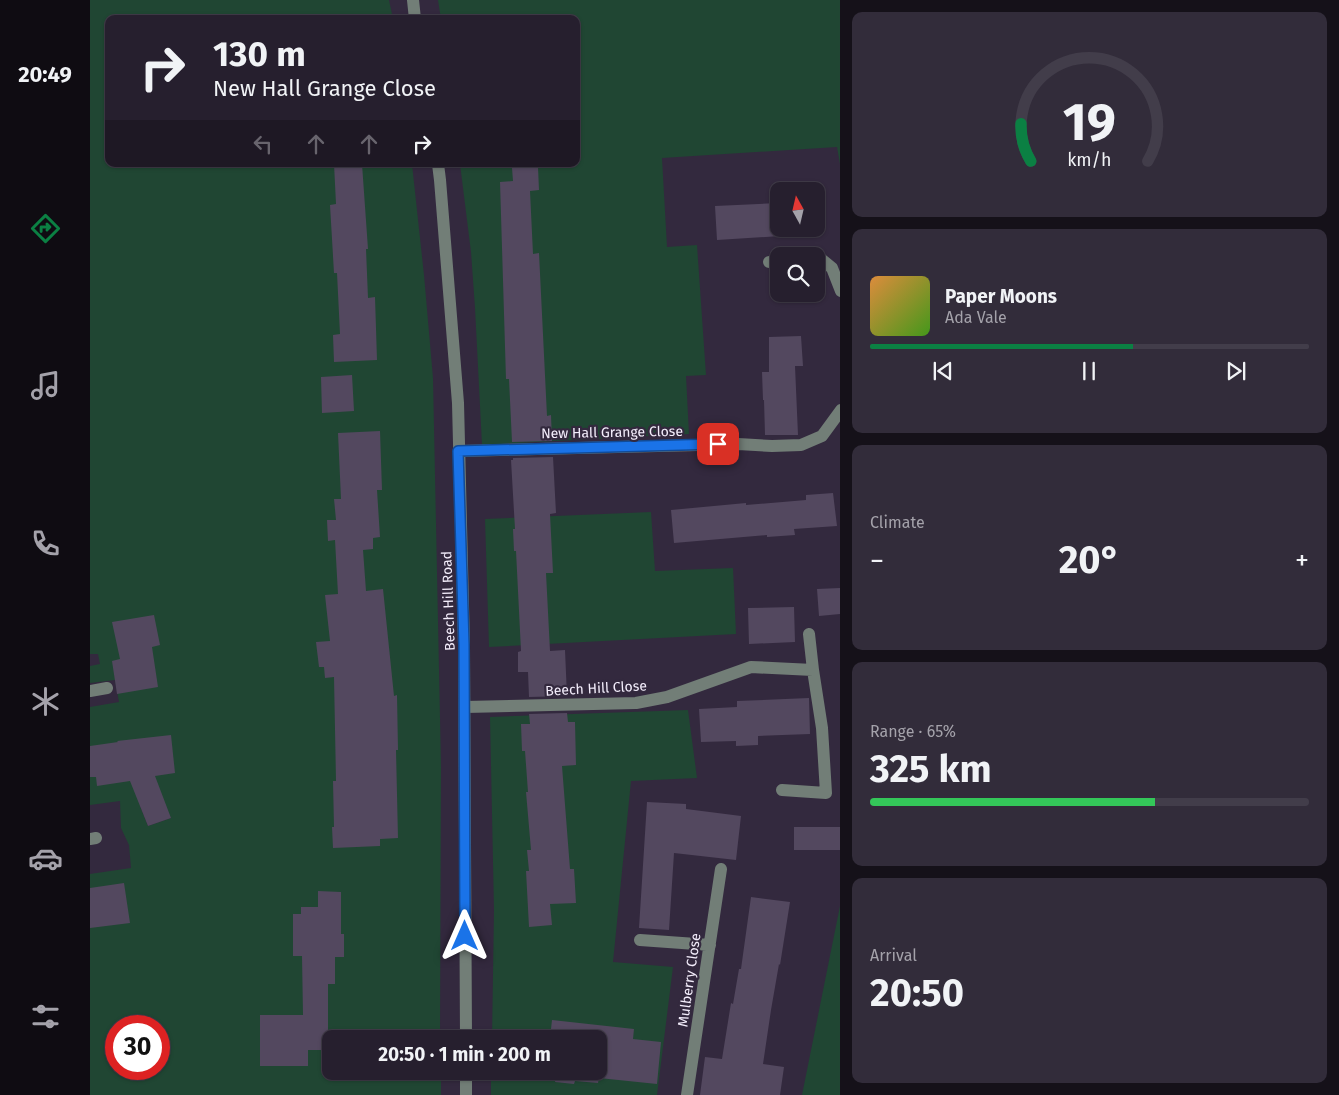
<!DOCTYPE html>
<meta charset="utf-8">
<style>
:root{--surface:#261f2e;--page:#322c3a;--text:#f1f3f6;--muted:#a4a2aa;--line:#423d4a;--accent:#0b8043}
body{margin:0;font-family:"Fira Sans",sans-serif;background:var(--page);color:var(--text);height:100vh;display:flex;flex-direction:column;font-size:19px;white-space:nowrap}
*{box-sizing:border-box;margin:0}
p{font-size:16px;color:var(--muted)}
.icon{flex:none;width:28px;height:28px;fill:none;stroke:currentColor;stroke-width:2;stroke-linecap:round;stroke-linejoin:round}
.map{position:relative;flex:1;overflow:hidden}
.sheet{display:flex;flex-direction:column;gap:12px;padding:12px;background:#151119;width:499px}
.sheet>*{flex:none}
.banner{position:absolute;left:15px;top:15px;width:475px;height:152px;border-radius:10px;box-shadow:0 1px 4px #0004,0 0 0 1px var(--line);background:#261f2e;color:var(--text);overflow:hidden}
.needle{width:32px;rotate:352deg}
.buttons{position:absolute;left:680px;top:182px;display:grid;gap:10px}
.buttons a{display:grid;place-items:center;width:55px;height:55px;border-radius:10px;background:var(--surface);box-shadow:0 1px 4px #0004,0 0 0 1px var(--line);font-size:25px}
.speed{position:absolute;left:15px;top:1015px;display:flex;gap:10px;font-size:25px;font-weight:700;text-align:center}
.speed>*{display:grid;place-content:center;width:65px;height:65px;border-radius:50%;background:var(--surface);box-shadow:0 1px 4px #0004,0 0 0 1px var(--line);line-height:1}
.speed .limit{border:8px solid #d22;background:#fff;color:#111}
.pin{position:absolute;display:grid;place-items:center;width:42px;height:42px;color:#fff;margin:-21px;border-radius:10px;box-shadow:0 2px 8px #0006}
.me{position:absolute;width:55px;margin:-28px;rotate:0deg;stroke-linejoin:round;filter:drop-shadow(0 0 4px #0008)}
.turn{display:flex;align-items:center;gap:18px;height:105px;padding:0 25px;font-size:22px}
.turn .icon{width:65px;height:65px;stroke-width:2.5}
.turn b{display:block;font-size:35px;line-height:42px}
.lanes{display:flex;align-items:center;height:48px;padding:0 25px;background:#0003;justify-content:center;gap:25px;direction:ltr}
.lanes .off{opacity:.35}
.big{font-size:38px;font-weight:700;line-height:1.1}
.sheet .card{flex:1;display:flex;flex-direction:column;justify-content:center;gap:8px;min-width:0;padding:0 18px;border-radius:10px;background:var(--page)}
.sheet .dial{align-items:center;gap:0}
.dial svg{height:130px;overflow:visible;fill:none;stroke:var(--line);stroke-width:7;stroke-linecap:round;text-anchor:middle}
.dial text{fill:var(--text);stroke:none}
.song{display:flex;align-items:center;gap:15px}
.cover{width:60px;height:60px;border-radius:8px;background:linear-gradient(135deg,hsl(30 70% 55%),hsl(100 70% 35%))}
.played{height:5px;border-radius:2px;background:linear-gradient(90deg,var(--accent) 60%,var(--line) 60%)}
.keys{display:flex;justify-content:space-around;direction:ltr}
.heat{display:flex;justify-content:space-between;align-items:center;font-size:28px;direction:ltr}
.charge{height:8px;border-radius:4px;background:linear-gradient(90deg,#34c759 65%,var(--line) 0)}
.trip{position:absolute;left:232px;top:1030px;width:285px;height:50px;border-radius:10px;background:var(--surface);box-shadow:0 1px 4px #0004,0 0 0 1px var(--line);font-weight:700;line-height:50px;text-align:center}
main{display:flex;flex:1;min-height:0}
.menu{display:flex;flex-direction:column;width:90px;justify-content:space-around;align-items:center;background:#0f0c12;color:var(--muted)}
.menu .icon{width:35px;height:35px}
.menu .selected{color:var(--accent)}
.menu b{font-size:22px;color:var(--text)}
.map>svg:first-child{display:block}
.green{fill:#204633;fill-rule:evenodd}
.building{fill:#53485f}
.lines{fill:none;stroke-linecap:round;stroke-linejoin:round}
.minor{stroke:#727e77;stroke-width:12}
.route-casing{stroke:#114b97;stroke-width:12}
.route{stroke:#1a73e8;stroke-width:9}
.labels{text-anchor:middle;stroke-width:4.5;stroke-linejoin:round;paint-order:stroke}
.street-label{font-size:14px;fill:#f3edfb;stroke:#33293e}
</style>
<main>
<nav class="menu">
<b>20:49</b>
<svg class="icon selected" aria-label="directions" viewBox="0 0 24 24"><path d="M12 3l9 9-9 9-9-9zM9 14v-3h6M13 9l2 2-2 2"/></svg>
<svg class="icon" aria-label="music" viewBox="0 0 24 24"><path d="M9 18V5l10-2v13"/><circle cx="6" cy="18" r="3"/><circle cx="16" cy="16" r="3"/></svg>
<svg class="icon" aria-label="phone" viewBox="0 0 24 24"><path d="M5 4h4l2 5-3 2q2 4 5 5l2-3 5 2v4C11 20 4 13 5 4z"/></svg>
<svg class="icon" aria-label="climate" viewBox="0 0 24 24"><path d="M12 3v18M4 7l16 10M4 17L20 7"/></svg>
<svg class="icon" aria-label="car" viewBox="0 0 24 24"><path d="M5 17H2v-5l4-1 3-4h7l3 4 3 1v5h-3M9 17h6M6 11h13"/><circle cx="7" cy="17" r="2"/><circle cx="17" cy="17" r="2"/></svg>
<svg class="icon" aria-label="filters" viewBox="0 0 24 24"><path d="M4 7h16M4 17h16"/><circle cx="9" cy="7" r="2"/><circle cx="15" cy="17" r="2"/></svg>
</nav>
<div class="map">
<svg width="751" height="1095" viewBox="0 0 751 1095">
<rect width="100%" height="100%" fill="#33293e"/>
<path class="green" d="M0,0H299L303,19H19V164H322L334,275L343,378L351,767L350,1039H241V1071H351V1095H0V874L41,868L39,845L31,828L30,801L0,805V707L29,702L25,680L0,683V666L10,664L8,654H0ZM50,806L81,818L58,826ZM26,1026H69V1069H26Z
M348,0H750V164L747,147L572,158L577,247L607,245L616,375L596,376L599,434L392,445L385,308L381,252L370,164H486V19H351Z
M561,512L565,571L643,568L646,634L399,647L395,519Z
M598,710L607,778L541,781L523,962L583,967L567,1095H401V1071H509V1039H402L404,910L400,717Z
M750,906V1095H712Z"/>
<path class="building" d="M244,164H272L278,249H276L278,298L285,297L287,360L244,362L243,335L250,334L247,273H244L240,205L246,204Z
M448,167L449,190L440,191L443,254L449,253L457,416L461,415L462,441L422,442L419,379H416L410,182L423,181L422,168Z
M688,203L690,236L627,240L625,206Z
M711,336L713,366H705L708,435H675L674,400H673L672,372H679V337Z
M262,375L264,411L232,413L231,377Z
M290,431L292,490H287L290,537L283,538V549L273,550L276,591L293,589L304,696L307,695L308,750H306L308,838L290,839V846L243,848L242,827H244L243,781H246L244,677L235,678L234,667H229L226,642L240,641L235,595L248,594L245,540L238,541L237,520H246L244,499H251L248,433Z
M463,457L466,513L460,514L463,573H456L460,651L475,650L477,696L439,697L438,672H428V652L431,651L426,551H424L423,529H425L421,460H423V458Z
M743,493L747,526L704,529L705,535L677,537V535L584,543L581,510L656,503V505L716,500V495Z
M751,588V614L729,616L727,589Z
M704,607L705,642L659,644L658,608Z
M64,615L70,645L62,647L68,687L27,694L22,661L30,659L22,622Z
M719,698L720,734L668,736V745L646,746V741L611,742L609,709L647,707V701Z
M477,713L478,722H485L486,765L472,766L480,869H484L486,903L460,904L462,925L439,927L436,871H439L437,850H441L436,792H438L435,751H432L431,724H440L439,714Z
M81,735L85,773L65,776L81,818L58,826L40,781L7,786L6,777H0V746L28,742L27,741Z
M557,802L596,804V809L651,816L646,860L584,853L579,930L549,928Z
M704,827H751V850H704Z
M34,883L40,923L0,928V888Z
M228,891L251,892V934H254V957H245V984H238V1050H218V1066H170V1015H213L212,956H203V914H211V907H228Z
M661,897L700,902L690,965L689,964L681,1010L673,1064L694,1067L690,1095H610L615,1057L632,1059L641,1003L643,1004L649,969H651Z
M462,1020L544,1029L543,1039L571,1042L567,1084L509,1078L508,1083L485,1081L484,1084L465,1082L466,1075L409,1077L408,1071H509V1039H407V1031L461,1029Z"/>
<g class="lines">
<path class="minor" d="M323,0L325,19
M348,164L350,180L368,403L374,645L376,1039
M726,259H731L742,268L751,291
M679,262H689
M369,451L648,444L682,446L711,445L732,436L751,410
M0,691L17,688
M375,707L546,703L577,697L661,667L723,670
M692,790L736,793L732,728L723,670L719,634
M0,839L6,838
M550,940L620,945
M376,1071V1095
M597,1095L631,869"/>
</g>
<g class="lines">
<g class="route-casing">
<path id="route" d="M375,936L374,645L368,451L628,444"/>
</g>
<use href="#route" class="route"/>
</g>
<g class="labels">
<g class="street-label">
<text transform="translate(522 432) rotate(-1)" y="5">New Hall Grange Close</text>
<text transform="translate(358 601) rotate(-92)" y="5">Beech Hill Road</text>
<text transform="translate(506 688) rotate(-3)" y="5">Beech Hill Close</text>
<text transform="translate(599 980) rotate(-82)" y="5">Mulberry Close</text>
</g>
</g>
</svg>
<div class="buttons">
<a><svg class="needle" viewBox="-14 -14 28 28"><path d="M0-13l5 13h-10z" fill="#e53935"/><path d="M0 13l5-13h-10z" fill="#a4a2aa"/></svg></a>
<a><svg class="icon" aria-label="search" viewBox="0 0 24 24"><circle cx="10" cy="10" r="6"/><path d="M15 15l6 6"/></svg></a>
</div>
<div class="speed"><div class="limit">30</div></div>
<div class="pin" style="left:628px;top:444px;background:#d93025"><svg class="icon" aria-label="arrive" viewBox="0 0 24 24"><path d="M6 21V4h12l-3 4 3 4H6"/></svg></div>
<svg class="me" style="left:375px;top:936px" viewBox="-20 -20 40 40"><path d="M0-17L14 15 0 8-14 15z" fill="#1a73e8" stroke="#fff" stroke-width="4"/></svg>
<div class="trip">20:50 · 1 min · 200 m</div>
<div class="banner">
<div class="turn"><svg class="icon" aria-label="right" viewBox="0 0 24 24"><path d="M7 20v-9h11M14 6l5 5-5 5"/></svg><div><b>130 m</b>New Hall Grange Close</div></div>
<div class="lanes"><svg class="icon off" aria-label="left" viewBox="0 0 24 24"><path d="M17 20v-9H6M10 6l-5 5 5 5"/></svg><svg class="icon off" aria-label="ahead" viewBox="0 0 24 24"><path d="M12 20V5M6 11l6-6 6 6"/></svg><svg class="icon off" aria-label="ahead" viewBox="0 0 24 24"><path d="M12 20V5M6 11l6-6 6 6"/></svg><svg class="icon" aria-label="right" viewBox="0 0 24 24"><path d="M7 20v-9h11M14 6l5 5-5 5"/></svg></div>
</div>
</div>
<section class="sheet">
<div class="card dial"><svg viewBox="0 0 100 80">
<path d="M14 69A42 42 0 1 1 86 69"/>
<path d="M14 69A42 42 0 0 1 8 46" stroke="#0b8043"/>
<text x="50" y="56" font-size="32" font-weight="700">19</text>
<text x="50" y="72" font-size="11">km/h</text>
</svg></div>
<div class="card">
<div class="song"><i class="cover"></i><div><b>Paper Moons</b><p>Ada Vale</p></div></div>
<div class="played"></div>
<div class="keys"><svg class="icon" aria-label="previous" viewBox="0 0 24 24"><path d="M18 5L8 12l10 7zM5 5v14"/></svg><svg class="icon" aria-label="pause" viewBox="0 0 24 24"><path d="M8 5v14M16 5v14"/></svg><svg class="icon" aria-label="next" viewBox="0 0 24 24"><path d="M6 5l10 7-10 7zM19 5v14"/></svg></div>
</div>
<div class="card"><p>Climate</p>
<div class="heat"><a>−</a><b class="big">20°</b><a>+</a></div>
</div>
<div class="card"><p>Range · 65%</p><b class="big">325 km</b><div class="charge"></div></div>
<div class="card"><p>Arrival</p><b class="big">20:50</b></div>
</section>
</main>
